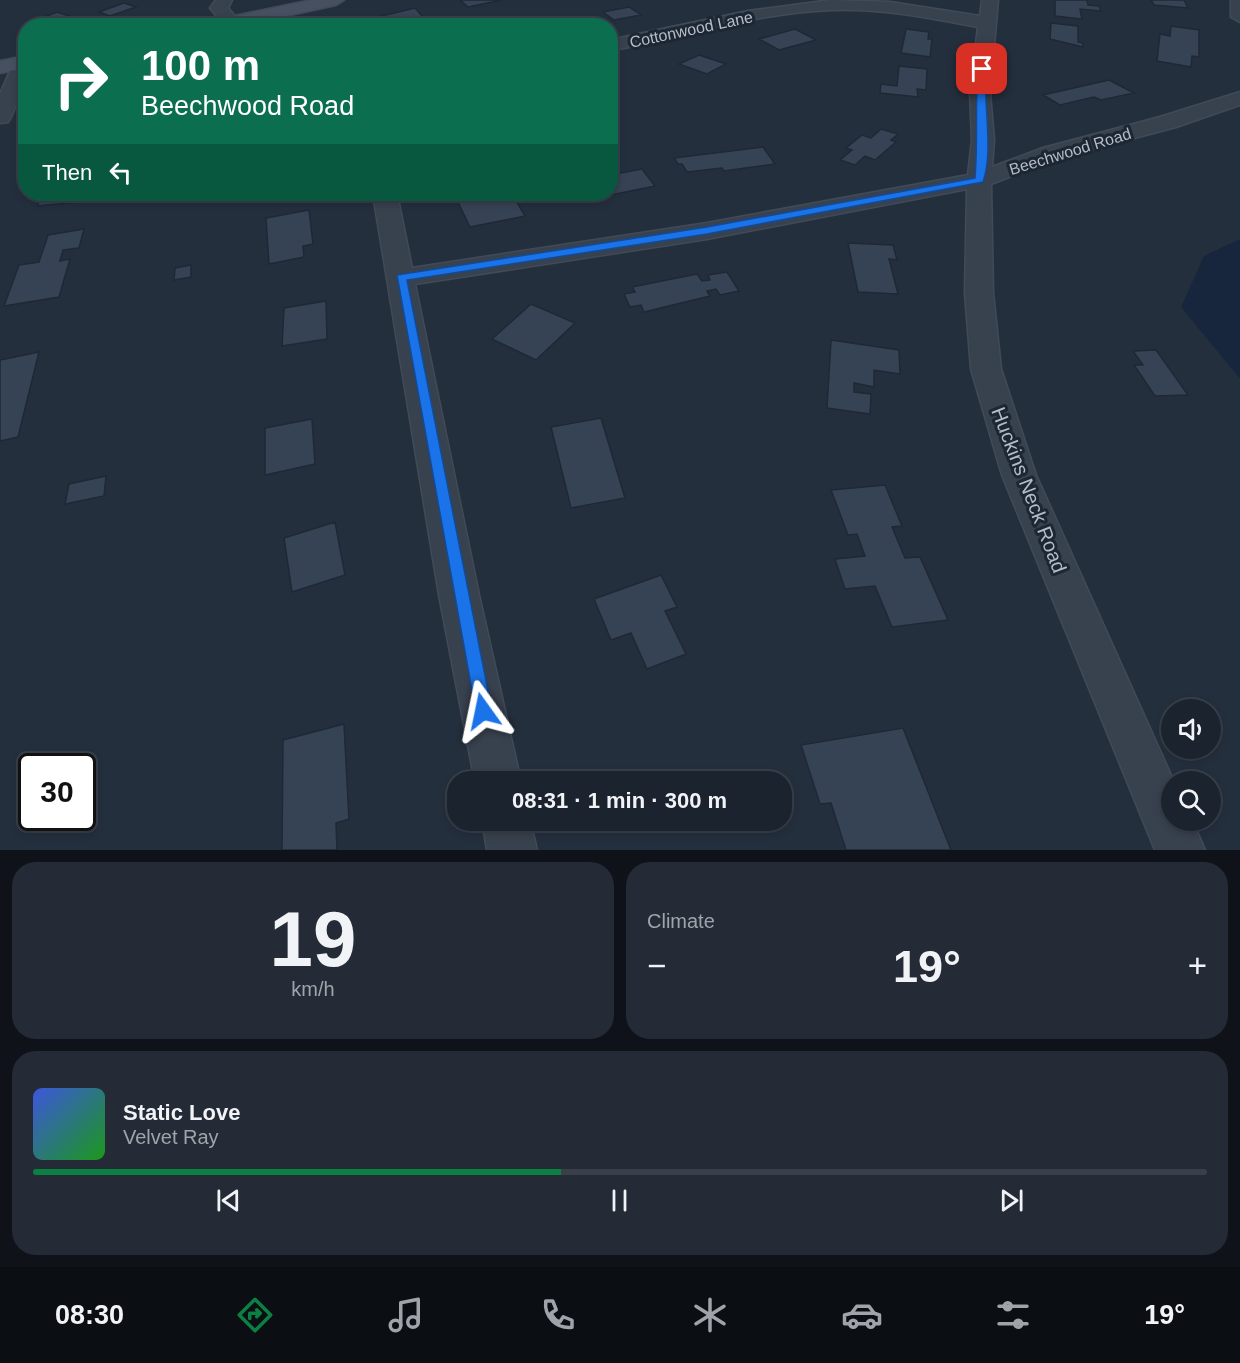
<!DOCTYPE html>
<meta charset="utf-8">
<style>
:root{--surface:#1b232e;--page:#242b36;--text:#f1f3f6;--muted:#a0a4aa;--line:#39404a;--accent:#0b8043}
body{margin:0;font-family:Helvetica,sans-serif;background:var(--page);color:var(--text);height:100vh;display:flex;flex-direction:column;font-size:22px;white-space:nowrap}
*{box-sizing:border-box;margin:0}
p{font-size:20px;color:var(--muted)}
.icon{flex:none;width:33px;height:33px;fill:none;stroke:currentColor;stroke-width:2;stroke-linecap:round;stroke-linejoin:round}
.map{position:relative;height:850px;overflow:hidden}
.sheet{display:flex;flex-direction:column;gap:12px;padding:12px;background:#0f1319;flex:1}
.sheet>*{flex:none}
.banner{position:absolute;left:18px;top:18px;width:600px;height:183px;border-radius:24px;box-shadow:0 3px 9px #0003,0 0 0 2px var(--line);background:#0b6e4f;color:#fff;overflow:hidden}
.tools{position:absolute;left:1161px;top:699px;display:grid;gap:12px}
.tools a{display:grid;place-items:center;width:60px;height:60px;border-radius:50%;background:var(--surface);box-shadow:0 3px 9px #0003,0 0 0 2px var(--line);font-size:30px}
.speed{position:absolute;left:18px;top:753px;display:flex;gap:12px;font-size:30px;font-weight:700;text-align:center}
.speed>*{display:grid;place-content:center;width:78px;height:78px;border-radius:50%;background:var(--surface);box-shadow:0 3px 9px #0003,0 0 0 2px var(--line);line-height:1}
.speed .limit{border:3px solid #111;border-radius:9px;background:#fff;color:#111}
.pin{position:absolute;display:grid;place-items:center;width:51px;height:51px;color:#fff;margin:-26px;border-radius:12px;box-shadow:0 3px 9px #0006}
.me{position:absolute;width:66px;margin:-33px;rotate:348deg;stroke-linejoin:round;filter:drop-shadow(0 0 4px #0008)}
.turn{display:flex;align-items:center;gap:21px;height:126px;padding:0 24px;font-size:27px}
.turn .icon{width:78px;height:78px;stroke-width:2.5}
.turn b{display:block;font-size:42px;line-height:51px}
.then{display:flex;align-items:center;height:57px;padding:0 24px;background:#0003;gap:12px;font-size:22px}
.big{font-size:45px;font-weight:800;line-height:1.1}
.sheet .widget{flex:1;display:flex;flex-direction:column;justify-content:center;gap:9px;min-width:0;padding:0 21px;border-radius:24px;background:var(--page)}
.sheet .dial{align-items:center;gap:0}
.dial b{font-size:78px;line-height:1}
.song{display:flex;align-items:center;gap:18px}
.cover{width:72px;height:72px;border-radius:9px;background:linear-gradient(135deg,hsl(230 70% 55%),hsl(120 70% 35%))}
.played{height:6px;border-radius:3px;background:linear-gradient(90deg,var(--accent) 45%,var(--line) 45%)}
.keys{display:flex;justify-content:space-around;direction:ltr}
.heat{display:flex;justify-content:space-between;align-items:center;font-size:33px;direction:ltr}
.sheet .tiles{flex:1;display:grid;gap:12px;grid-template-columns:1fr 1fr}
.widget:last-child{grid-column:span 2}
.trip{position:absolute;left:447px;top:771px;width:345px;height:60px;border-radius:24px;background:var(--surface);box-shadow:0 3px 9px #0003,0 0 0 2px var(--line);font-weight:800;line-height:60px;text-align:center}
.menu{display:flex;height:96px;justify-content:space-around;align-items:center;background:#0b0e12;color:var(--muted)}
.menu .icon{width:42px;height:42px}
.menu .active{color:var(--accent)}
.menu b{font-size:27px;color:var(--text)}
.map>svg:first-child{display:block}
.water{fill:#17263c}
.building{fill:#364354;stroke:#1f2835;stroke-width:1.5}
.lines{fill:none;stroke-linecap:round;stroke-linejoin:round}
.street-casing{stroke:#414a57;stroke-width:3}
.secondary-casing{stroke:#414a57;stroke-width:3}
.street{fill:#38414e;fill-rule:evenodd}
.secondary{fill:#465061;fill-rule:evenodd}
.route{fill:#1a73e8;stroke:#114b97;stroke-width:1.5}
.labels{text-anchor:middle;stroke-width:6;stroke-linejoin:round;paint-order:stroke}
.far-street-label{font-size:16px;fill:#b4bcc9;stroke:#1d2633}
.street-label{font-size:20px;fill:#b4bcc9;stroke:#1d2633}
</style>
<div class="map">
<svg width="1240" height="850" viewBox="0 0 1240 850">
<rect width="100%" height="100%" fill="#242f3e"/>
<path class="water" d="M1240,239V379L1181,307L1204,256Z"/>
<path class="building" d="M460,0H502L468,7Z
M1055,0H1087L1088,5L1099,6L1101,11L1080,9L1082,19L1055,16Z
M1151,0H1184L1188,8L1154,5Z
M124,3L136,7L110,16L99,12Z
M629,7L641,15L614,20L603,12Z
M415,8L423,17L400,22L402,25L365,26L361,21Z
M57,12L69,16L59,20L47,16Z
M1051,23L1078,26V42L1083,43V47L1050,39Z
M1171,26L1199,30V57L1192,56L1191,67L1157,61L1160,34L1170,36Z
M795,29L816,40L779,50L759,39Z
M906,29L929,32L928,39H932L930,57L901,53Z
M699,55L726,64L707,74L679,64Z
M899,66L927,69L926,90L917,89L918,97L880,93L881,84L897,86Z
M1109,80L1134,93L1101,100L1094,97L1060,105L1043,95Z
M881,129L898,134L891,140L896,142L875,160L865,156L855,165L840,160L852,150L846,148L862,135L871,138Z
M763,147L775,164L724,171L722,168L687,172L682,164H678L674,158Z
M642,169L655,186L606,196L605,194H610V175Z
M43,194H83L79,202L37,206Z
M454,194H493L497,201L514,197L525,216L470,227Z
M309,210L313,244L303,246L304,257L269,264L266,218Z
M84,229L79,248L63,250L60,261L70,259L59,297L4,306L19,265L39,262L48,235Z
M848,243L893,245L897,260L889,259L898,294L858,292Z
M191,265V277L174,280L175,268Z
M727,272L739,291L720,295L716,289L707,291L710,296L644,312L641,305L630,307L624,294L635,292L632,287L697,274L702,281L710,280L708,275Z
M326,301L327,339L282,346L284,308Z
M531,304L575,323L536,360L492,339Z
M831,340L899,350L900,374L874,370V387L854,383V392L871,394L870,414L827,408Z
M1156,350L1188,395L1155,396L1134,365H1143L1133,351Z
M39,352L18,437L0,441V360Z
M601,418L625,498L571,508L551,427Z
M312,419L315,464L265,475V428Z
M106,476L104,496L65,504L69,484Z
M885,485L902,526L892,527L905,558L920,557L948,620L892,627L875,586L845,589L835,559L865,556L857,534L848,535L831,490Z
M335,522L345,575L292,592L284,538Z
M661,575L677,607L665,611L686,654L647,669L631,633L611,640L594,599Z
M344,724L349,819L336,823L337,850H282L283,740Z
M903,728L951,850H846L831,803L820,804L801,745Z"/>
<g class="lines">
<g class="street-casing">
<path id="street" d="M216,0H232L228,8L239,21L236,25H224L210,8Z
M831,0L890,2L980,16L982,0H998L990,93L994,140L992,167L1043,148L1160,117L1240,92V105L1176,127L1059,158L991,184L993,293L1001,369L1036,475L1174,782H1172V820H1192L1205,850H1155L1002,475L971,369L965,293L967,189L707,239L415,284L479,595L521,782H475L439,595L373,194H397L412,268L707,223L968,175L972,140L970,93L978,27C930,18 881,8 832,10C757,13 684,36 610,51V40L748,11Z
M1231,0H1240V22L1231,17Z
M26,57V81L11,117L8,122L0,123V94L14,62L17,58Z
M482,820H530L537,850H487Z"/>
</g>
<g class="secondary-casing">
<path id="secondary" d="M312,0H344L336,5L239,26H202L211,21Z
M26,56V68L0,73V61Z"/>
</g>
<use href="#street" class="street"/>
<use href="#secondary" class="secondary"/>
</g>
<path class="route" d="M982,67L986,69C983,103 994,151 983,182L707,234L407,280L492,711L490,718L483,720L477,718L397,275L707,227L975,178C978,142 975,106 978,69Z"/>
<g class="labels">
<g class="far-street-label">
<text transform="translate(691 29) rotate(-12)" y="6">Cottonwood Lane</text>
<text transform="translate(1070 151) rotate(-17)" y="6">Beechwood Road</text>
</g>
<g class="street-label">
<text transform="translate(1029 490) rotate(69)" y="7">Huckins Neck Road</text>
</g>
</g>
</svg>
<div class="tools">
<a><svg class="icon" aria-label="sound" viewBox="0 0 24 24"><path d="M4 9h4l5-4v14l-5-4H4zM17 9q2 3 0 6"/></svg></a>
<a><svg class="icon" aria-label="search" viewBox="0 0 24 24"><circle cx="10" cy="10" r="6"/><path d="M15 15l6 6"/></svg></a>
</div>
<div class="speed"><div class="limit">30</div></div>
<div class="pin" style="left:982px;top:69px;background:#d93025"><svg class="icon" aria-label="arrive" viewBox="0 0 24 24"><path d="M6 21V4h12l-3 4 3 4H6"/></svg></div>
<svg class="me" style="left:483px;top:711px" viewBox="-20 -20 40 40"><path d="M0-17L14 15 0 8-14 15z" fill="#1a73e8" stroke="#fff" stroke-width="4"/></svg>
<div class="trip">08:31 · 1 min · 300 m</div>
<div class="banner">
<div class="turn"><svg class="icon" aria-label="right" viewBox="0 0 24 24"><path d="M7 20v-9h11M14 6l5 5-5 5"/></svg><div><b>100 m</b>Beechwood Road</div></div>
<div class="then">Then<svg class="icon" aria-label="left" viewBox="0 0 24 24"><path d="M17 20v-9H6M10 6l-5 5 5 5"/></svg></div>
</div>
</div>
<section class="sheet">
<div class="tiles">
<div class="widget dial"><b>19</b><p>km/h</p></div>
<div class="widget"><p>Climate</p>
<div class="heat"><a>−</a><b class="big">19°</b><a>+</a></div>
</div>
<div class="widget">
<div class="song"><i class="cover"></i><div><b>Static Love</b><p>Velvet Ray</p></div></div>
<div class="played"></div>
<div class="keys"><svg class="icon" aria-label="previous" viewBox="0 0 24 24"><path d="M18 5L8 12l10 7zM5 5v14"/></svg><svg class="icon" aria-label="pause" viewBox="0 0 24 24"><path d="M8 5v14M16 5v14"/></svg><svg class="icon" aria-label="next" viewBox="0 0 24 24"><path d="M6 5l10 7-10 7zM19 5v14"/></svg></div>
</div>
</div>
</section>
<nav class="menu">
<b>08:30</b>
<svg class="icon active" aria-label="directions" viewBox="0 0 24 24"><path d="M12 3l9 9-9 9-9-9zM9 14v-3h6M13 9l2 2-2 2"/></svg>
<svg class="icon" aria-label="music" viewBox="0 0 24 24"><path d="M9 18V5l10-2v13"/><circle cx="6" cy="18" r="3"/><circle cx="16" cy="16" r="3"/></svg>
<svg class="icon" aria-label="phone" viewBox="0 0 24 24"><path d="M5 4h4l2 5-3 2q2 4 5 5l2-3 5 2v4C11 20 4 13 5 4z"/></svg>
<svg class="icon" aria-label="climate" viewBox="0 0 24 24"><path d="M12 3v18M4 7l16 10M4 17L20 7"/></svg>
<svg class="icon" aria-label="car" viewBox="0 0 24 24"><path d="M5 17H2v-5l4-1 3-4h7l3 4 3 1v5h-3M9 17h6M6 11h13"/><circle cx="7" cy="17" r="2"/><circle cx="17" cy="17" r="2"/></svg>
<svg class="icon" aria-label="filters" viewBox="0 0 24 24"><path d="M4 7h16M4 17h16"/><circle cx="9" cy="7" r="2"/><circle cx="15" cy="17" r="2"/></svg>
<b>19°</b>
</nav>
